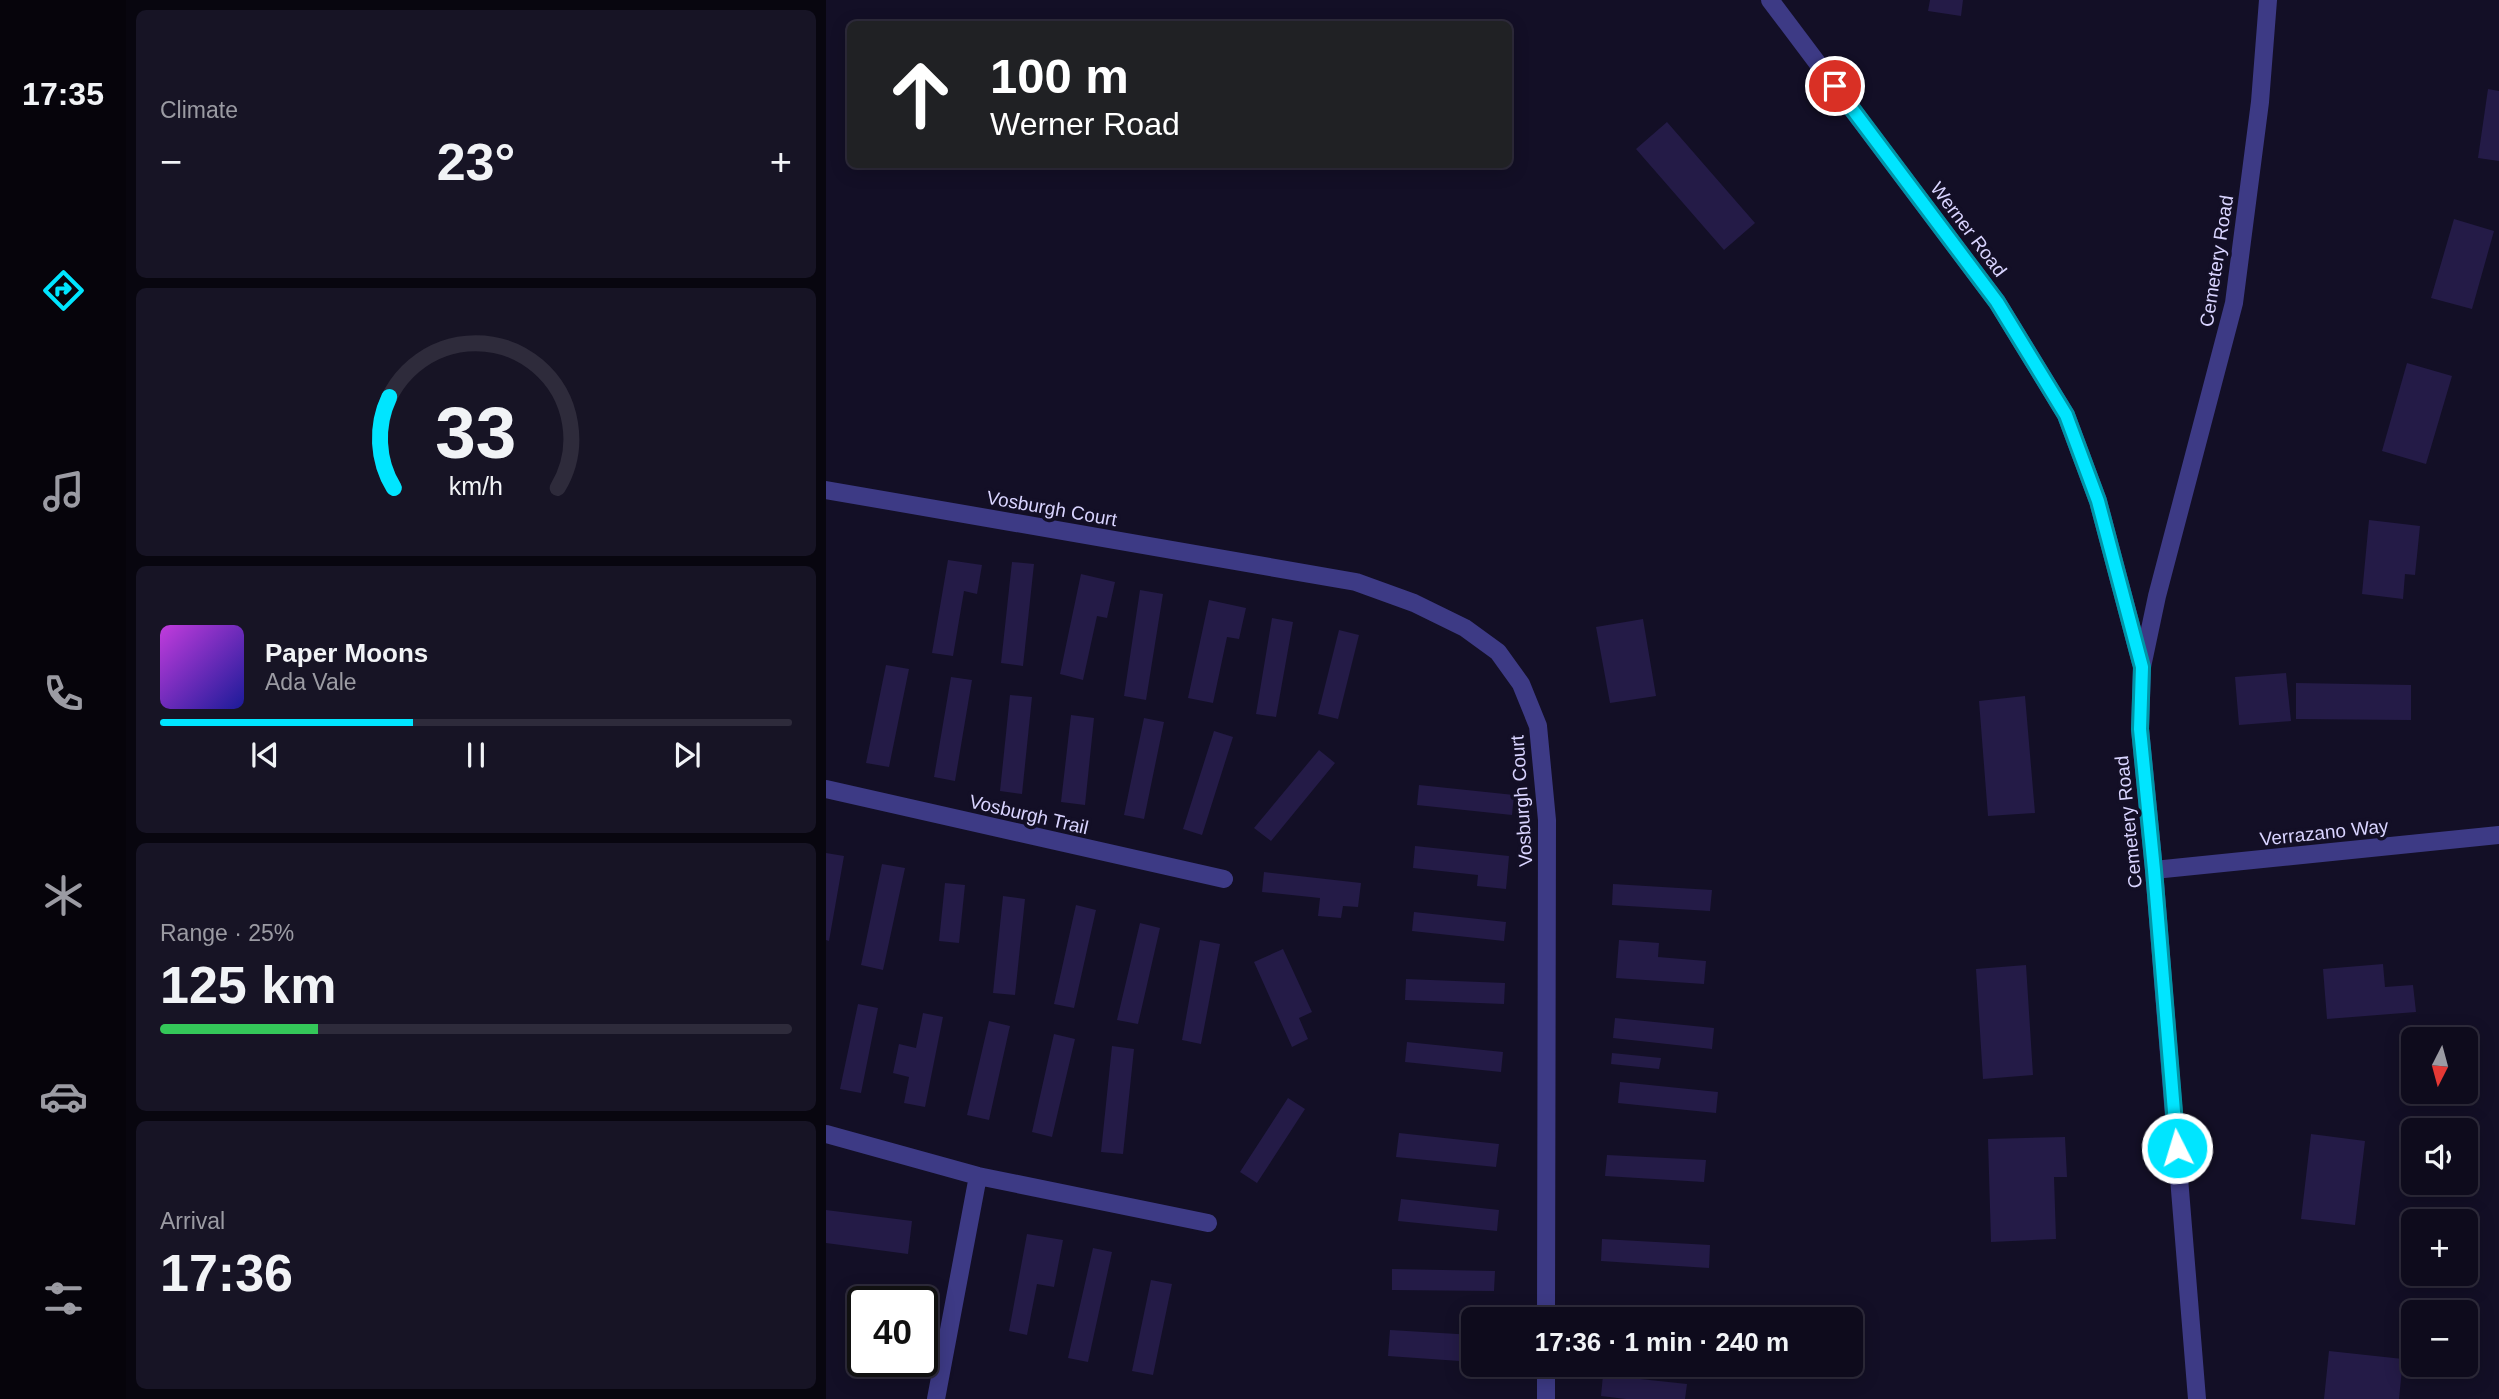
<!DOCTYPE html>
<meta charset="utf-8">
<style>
:root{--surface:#0e0b1c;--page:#171425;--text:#f1f3f6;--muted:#9b9ba3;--line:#2e2b3b;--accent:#00e5ff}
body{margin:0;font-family:Helvetica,sans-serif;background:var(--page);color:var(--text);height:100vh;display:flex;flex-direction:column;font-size:26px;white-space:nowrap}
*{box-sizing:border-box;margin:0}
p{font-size:23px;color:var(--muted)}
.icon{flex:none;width:38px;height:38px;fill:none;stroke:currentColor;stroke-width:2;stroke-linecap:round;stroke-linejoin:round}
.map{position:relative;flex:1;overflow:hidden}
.panel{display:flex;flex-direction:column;gap:10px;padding:10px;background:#08060f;width:700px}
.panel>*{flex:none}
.guide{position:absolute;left:21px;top:21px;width:665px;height:147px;border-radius:10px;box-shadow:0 4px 18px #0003,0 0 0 2px var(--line);background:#202124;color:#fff;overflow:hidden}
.needle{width:46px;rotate:186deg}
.controls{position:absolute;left:1575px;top:1027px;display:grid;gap:14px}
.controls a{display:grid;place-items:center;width:77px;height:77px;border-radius:10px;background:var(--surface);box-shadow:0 4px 18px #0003,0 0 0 2px var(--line);font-size:35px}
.speed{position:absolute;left:21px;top:1286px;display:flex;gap:14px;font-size:35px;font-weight:700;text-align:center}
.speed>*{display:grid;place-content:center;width:91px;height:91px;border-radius:50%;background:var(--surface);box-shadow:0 4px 18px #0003,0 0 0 2px var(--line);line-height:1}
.speed .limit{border:4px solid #111;border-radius:10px;background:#fff;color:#111}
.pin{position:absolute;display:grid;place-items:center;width:60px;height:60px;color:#fff;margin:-30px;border:4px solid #fff;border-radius:50%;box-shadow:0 2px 7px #0007}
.me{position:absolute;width:77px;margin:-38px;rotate:355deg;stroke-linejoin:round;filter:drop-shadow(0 0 5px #0008)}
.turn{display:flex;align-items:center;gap:24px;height:147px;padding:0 28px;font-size:32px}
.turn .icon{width:91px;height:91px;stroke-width:2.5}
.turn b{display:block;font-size:49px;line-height:60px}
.big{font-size:52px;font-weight:800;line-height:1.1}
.panel .card{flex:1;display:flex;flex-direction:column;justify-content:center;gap:10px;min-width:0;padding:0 24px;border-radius:10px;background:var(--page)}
.panel .dial{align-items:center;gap:0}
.dial svg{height:182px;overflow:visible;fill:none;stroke:var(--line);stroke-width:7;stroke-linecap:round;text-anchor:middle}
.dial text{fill:var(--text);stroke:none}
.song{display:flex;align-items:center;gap:21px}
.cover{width:84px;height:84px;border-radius:10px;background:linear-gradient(135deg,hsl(290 70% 55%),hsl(240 70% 35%))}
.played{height:7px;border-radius:4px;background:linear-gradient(90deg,var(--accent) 40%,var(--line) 40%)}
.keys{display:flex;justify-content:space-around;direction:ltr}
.heat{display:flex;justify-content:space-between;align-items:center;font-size:38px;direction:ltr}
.charge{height:10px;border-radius:5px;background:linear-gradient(90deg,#34c759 25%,var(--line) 0)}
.trip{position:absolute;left:635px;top:1307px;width:402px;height:70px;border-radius:10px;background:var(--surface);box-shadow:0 4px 18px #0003,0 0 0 2px var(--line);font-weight:800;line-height:70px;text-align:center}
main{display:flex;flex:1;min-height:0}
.menu{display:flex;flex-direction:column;width:126px;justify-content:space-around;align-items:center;background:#06040b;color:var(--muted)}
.menu .icon{width:49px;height:49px}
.menu .active{color:var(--accent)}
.menu b{font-size:32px;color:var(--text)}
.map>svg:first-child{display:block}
.building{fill:#241b47}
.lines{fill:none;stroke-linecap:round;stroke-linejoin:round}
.minor{stroke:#3d3a85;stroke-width:18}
.tertiary{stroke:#3d3a85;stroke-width:18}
.route-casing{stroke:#0095a6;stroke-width:18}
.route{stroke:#00e5ff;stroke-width:12}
.labels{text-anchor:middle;stroke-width:7;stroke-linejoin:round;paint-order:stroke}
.street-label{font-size:19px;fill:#d9d4ff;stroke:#130f26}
</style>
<main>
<nav class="menu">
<b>17:35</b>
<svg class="icon active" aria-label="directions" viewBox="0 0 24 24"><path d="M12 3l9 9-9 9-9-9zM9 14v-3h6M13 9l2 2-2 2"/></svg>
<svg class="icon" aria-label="music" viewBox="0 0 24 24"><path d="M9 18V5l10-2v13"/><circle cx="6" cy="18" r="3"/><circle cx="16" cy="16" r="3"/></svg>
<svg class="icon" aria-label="phone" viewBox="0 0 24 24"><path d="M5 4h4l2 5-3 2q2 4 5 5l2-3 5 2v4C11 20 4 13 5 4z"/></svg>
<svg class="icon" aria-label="climate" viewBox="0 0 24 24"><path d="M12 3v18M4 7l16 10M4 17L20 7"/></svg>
<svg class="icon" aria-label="car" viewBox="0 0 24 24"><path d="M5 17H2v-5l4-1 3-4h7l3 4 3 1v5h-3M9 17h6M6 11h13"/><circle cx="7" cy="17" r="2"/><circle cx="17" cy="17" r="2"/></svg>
<svg class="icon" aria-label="filters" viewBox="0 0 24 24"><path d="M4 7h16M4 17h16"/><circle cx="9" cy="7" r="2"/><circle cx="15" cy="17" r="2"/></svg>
</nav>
<section class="panel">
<div class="card"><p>Climate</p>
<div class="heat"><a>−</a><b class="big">23°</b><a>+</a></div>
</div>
<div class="card dial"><svg viewBox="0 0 100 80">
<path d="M14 69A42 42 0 1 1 86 69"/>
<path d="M14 69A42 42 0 0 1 12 29" stroke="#00e5ff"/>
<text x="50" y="56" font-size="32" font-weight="700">33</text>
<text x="50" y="72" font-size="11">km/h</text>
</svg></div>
<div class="card">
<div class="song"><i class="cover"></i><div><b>Paper Moons</b><p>Ada Vale</p></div></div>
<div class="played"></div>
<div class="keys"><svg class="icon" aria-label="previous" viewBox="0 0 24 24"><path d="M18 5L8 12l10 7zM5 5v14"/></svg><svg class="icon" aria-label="pause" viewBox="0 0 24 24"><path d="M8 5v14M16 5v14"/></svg><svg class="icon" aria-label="next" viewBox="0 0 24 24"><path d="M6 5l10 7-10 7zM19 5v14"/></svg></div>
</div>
<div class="card"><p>Range · 25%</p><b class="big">125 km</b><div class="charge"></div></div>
<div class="card"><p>Arrival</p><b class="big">17:36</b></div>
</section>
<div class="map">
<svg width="1673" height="1399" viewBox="0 0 1673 1399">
<rect width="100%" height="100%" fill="#130f26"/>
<path class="building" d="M1104,0H1137L1135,16L1102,11Z
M1662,89L1673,91V161L1652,158Z
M841,122L929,223L898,250L810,149Z
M1628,219L1668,231L1646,309L1605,298Z
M1581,363L1626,376L1600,464L1556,451Z
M1543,520L1594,526L1589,575L1579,574L1577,599L1536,594Z
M122,560L156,565L151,594L138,591L127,656L106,653Z
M186,562L208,564L197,666L175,663Z
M255,574L289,582L281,618L271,616L257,680L234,674Z
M314,590L337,594L320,700L298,696Z
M383,600L420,608L413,639L401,637L387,703L362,698Z
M446,618L467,622L450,717L430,714Z
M817,619L830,696L784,703L770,627Z
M513,630L533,635L512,719L492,714Z
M60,665L83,669L63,767L40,763Z
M1460,673L1465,721L1413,725L1409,677Z
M125,677L146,680L129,781L108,777Z
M1470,683L1585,685V720L1470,719Z
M184,695L206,697L196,794L174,791Z
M1199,696L1209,813L1162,816L1153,701Z
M245,715L268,718L259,805L235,802Z
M318,718L338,722L318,819L298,815Z
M388,731L407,737L376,835L357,829Z
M493,750L509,763L445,841L428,828Z
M593,785L688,795L686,815L591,805Z
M589,846L683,856L680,889L651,886L652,875L587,868Z
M0,853L18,856L3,941L0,940Z
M56,864L79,868L57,970L35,965Z
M438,872L535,883L532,907L517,906L515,918L492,916L494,898L436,892Z
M119,883L139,885L133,943L113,941Z
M787,884L886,890L884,911L786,905Z
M177,896L199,899L189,995L167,993Z
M250,905L270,910L248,1008L228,1004Z
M588,912L680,922L678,941L586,931Z
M314,923L334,928L312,1024L291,1020Z
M374,940L394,944L375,1044L356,1040Z
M793,940L833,943L832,957L880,961L878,984L790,978Z
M457,949L486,1012L473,1018L482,1039L466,1047L428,962Z
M1557,964L1559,987L1587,985L1590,1012L1501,1019L1497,969Z
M1200,965L1207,1075L1157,1079L1150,969Z
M580,979L679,983L678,1004L579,1000Z
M32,1004L52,1008L35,1093L14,1089Z
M97,1013L117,1017L99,1107L78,1103L83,1077L67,1073L73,1044L90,1048Z
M789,1018L888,1028L886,1049L787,1038Z
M163,1021L184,1026L163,1120L141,1115Z
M228,1034L249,1039L226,1137L206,1132Z
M581,1042L677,1052L675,1072L579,1062Z
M286,1046L308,1049L297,1154L275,1152Z
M786,1053L835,1058L833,1069L785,1064Z
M794,1082L892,1092L890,1113L792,1103Z
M462,1098L479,1109L431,1183L414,1172Z
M573,1133L673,1144L670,1167L570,1157Z
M1485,1134L1539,1141L1529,1225L1475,1219Z
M1239,1137L1241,1177H1228L1230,1239L1165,1242L1162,1139Z
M781,1155L880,1160L878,1182L779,1176Z
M575,1199L673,1210L671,1231L572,1221Z
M0,1210L86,1221L82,1254L0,1243Z
M201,1234L237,1240L228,1287L211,1284L201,1335L183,1331Z
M776,1239L884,1245L883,1268L775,1261Z
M267,1248L286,1252L262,1362L242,1358Z
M566,1269L669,1271L668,1291L566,1290Z
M325,1280L346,1284L327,1375L306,1371Z
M564,1330L648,1335V1362L562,1356Z
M1503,1351L1577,1359L1573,1399H1498Z
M777,1375L861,1384L859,1399H800L775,1396Z"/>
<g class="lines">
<path class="minor" d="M0,490L530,582L588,603L639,628L672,652L695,684L712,726L721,820L720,1320
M0,789L398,879
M1328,870L1673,835
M0,1134L152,1176L382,1223
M110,1399L152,1176
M720,1399V1365"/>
<path class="tertiary" d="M944,0L1171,302L1240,415L1272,501L1315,663
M1371,1399L1328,870L1314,729L1316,667L1331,596L1408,303L1434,102L1442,0"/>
</g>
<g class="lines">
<g class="route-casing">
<path id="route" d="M1009,86L1171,302L1240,415L1272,501L1316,667L1314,729L1328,870L1351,1148"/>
</g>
<use href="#route" class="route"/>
</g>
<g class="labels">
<g class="street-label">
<text transform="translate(1143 229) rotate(53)" y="7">Werner Road</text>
<text transform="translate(1390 261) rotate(-81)" y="7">Cemetery Road</text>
<text transform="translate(226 508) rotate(10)" y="7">Vosburgh Court</text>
<text transform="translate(695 801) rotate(-94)" y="7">Vosburgh Court</text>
<text transform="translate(203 814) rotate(13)" y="7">Vosburgh Trail</text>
<text transform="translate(1302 822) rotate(-96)" y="7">Cemetery Road</text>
<text transform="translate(1498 832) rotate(-6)" y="7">Verrazano Way</text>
</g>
</g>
</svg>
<div class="controls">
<a><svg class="needle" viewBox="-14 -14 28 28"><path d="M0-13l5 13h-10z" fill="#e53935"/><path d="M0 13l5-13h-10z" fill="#9b9ba3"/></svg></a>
<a><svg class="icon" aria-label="sound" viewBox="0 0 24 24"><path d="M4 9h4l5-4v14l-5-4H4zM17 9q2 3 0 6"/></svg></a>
<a>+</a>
<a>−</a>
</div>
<div class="speed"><div class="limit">40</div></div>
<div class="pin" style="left:1009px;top:86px;background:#d93025"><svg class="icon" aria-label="arrive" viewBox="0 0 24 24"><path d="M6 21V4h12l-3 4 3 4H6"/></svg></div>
<svg class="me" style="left:1351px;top:1148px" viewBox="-20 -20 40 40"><circle r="17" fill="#00e5ff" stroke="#fff" stroke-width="3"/><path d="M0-11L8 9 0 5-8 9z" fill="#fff"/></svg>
<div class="trip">17:36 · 1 min · 240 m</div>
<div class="guide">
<div class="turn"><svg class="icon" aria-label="ahead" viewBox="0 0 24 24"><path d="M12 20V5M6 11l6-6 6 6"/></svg><div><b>100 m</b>Werner Road</div></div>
</div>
</div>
</main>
